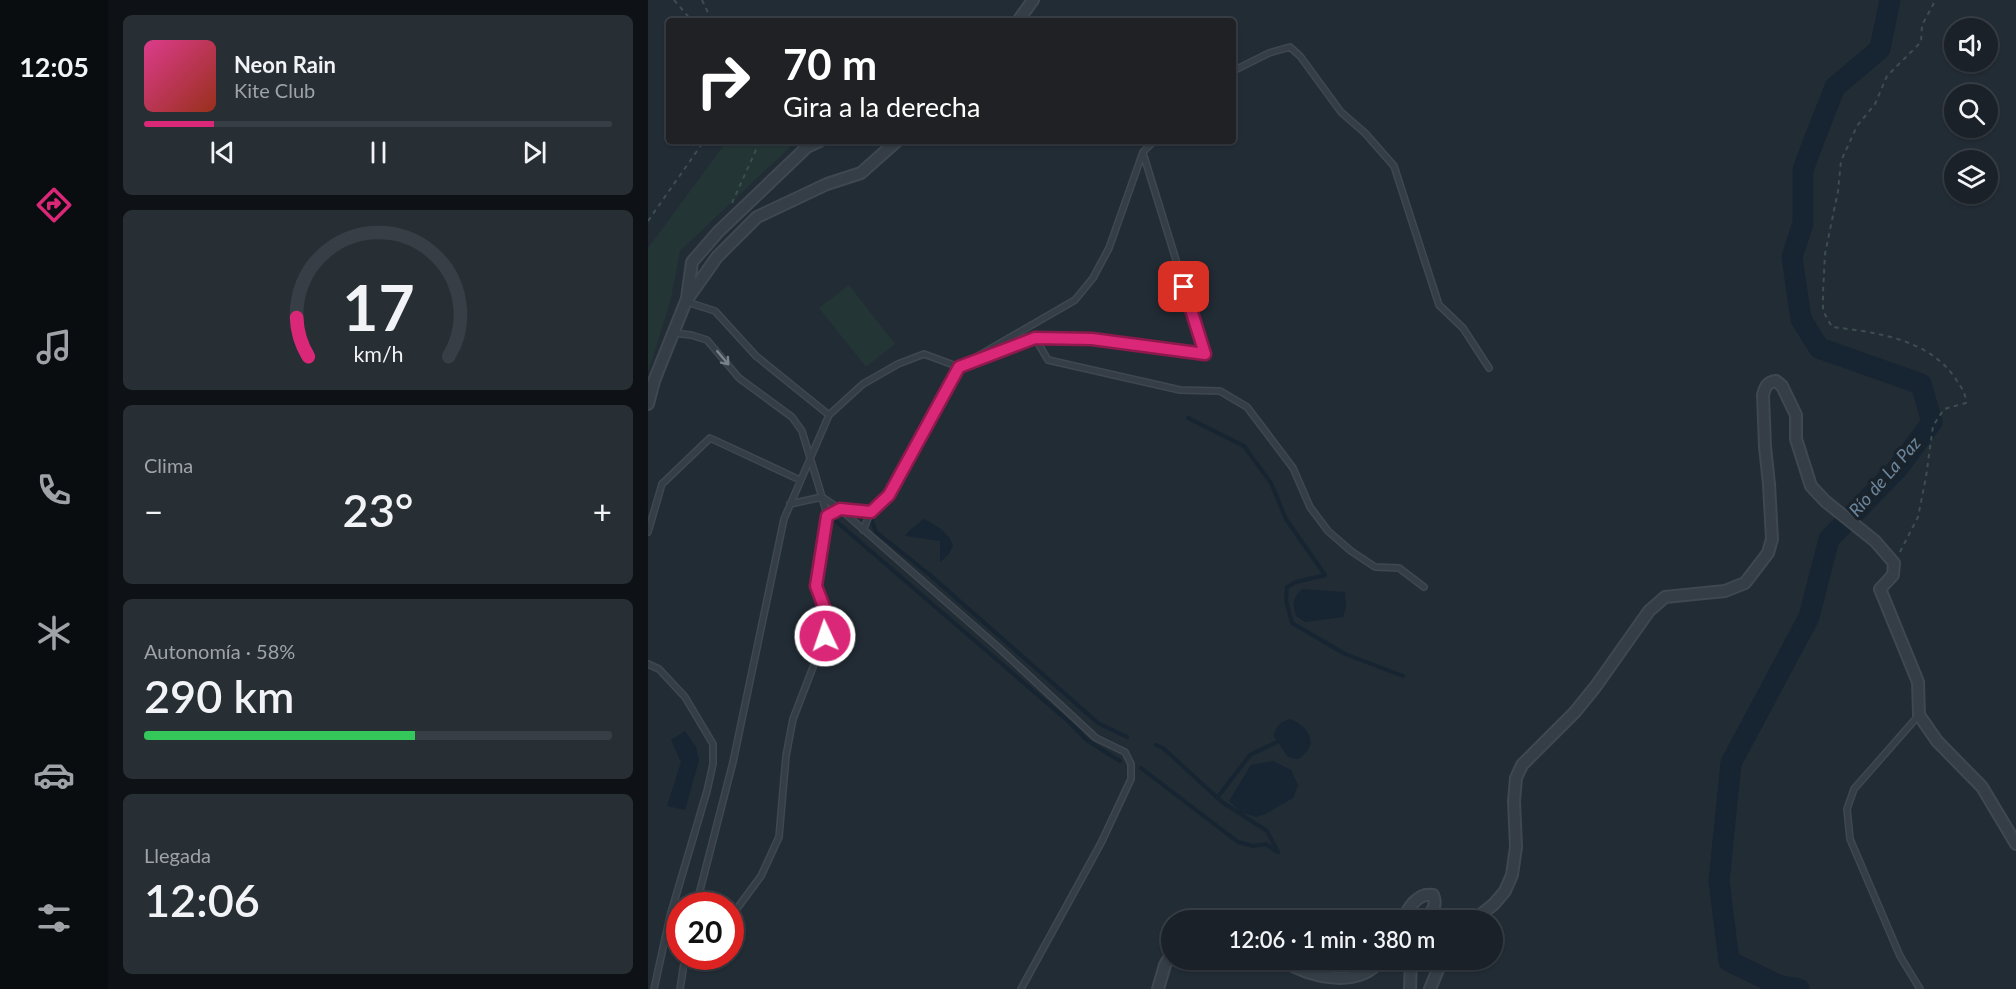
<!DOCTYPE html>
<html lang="es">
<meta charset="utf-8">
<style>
:root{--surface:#1a2128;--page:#272e34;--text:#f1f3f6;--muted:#9fa3a8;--line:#383e45;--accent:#db2777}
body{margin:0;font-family:Lato,sans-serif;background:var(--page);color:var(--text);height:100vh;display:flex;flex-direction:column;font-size:22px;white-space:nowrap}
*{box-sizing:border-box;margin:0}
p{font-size:20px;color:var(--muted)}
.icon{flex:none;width:33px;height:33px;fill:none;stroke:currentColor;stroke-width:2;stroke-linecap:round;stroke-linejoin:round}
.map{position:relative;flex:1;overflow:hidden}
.drawer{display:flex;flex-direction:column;gap:15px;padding:15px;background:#0e1216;width:540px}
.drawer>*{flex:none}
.guide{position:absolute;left:18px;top:18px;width:570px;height:126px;border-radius:6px;box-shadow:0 2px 4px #0004,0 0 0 2px var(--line);background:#202124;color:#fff;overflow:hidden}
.tools{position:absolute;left:1296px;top:18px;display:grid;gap:12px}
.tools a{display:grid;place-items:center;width:54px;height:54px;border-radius:50%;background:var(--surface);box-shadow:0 2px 4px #0004,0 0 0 2px var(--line);font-size:30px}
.speed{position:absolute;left:18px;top:892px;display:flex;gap:12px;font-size:30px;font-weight:700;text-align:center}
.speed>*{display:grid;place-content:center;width:78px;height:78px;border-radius:50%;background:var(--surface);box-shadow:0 2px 4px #0004,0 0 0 2px var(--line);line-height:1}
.speed .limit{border:9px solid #d22;background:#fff;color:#111}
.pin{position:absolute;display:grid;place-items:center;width:51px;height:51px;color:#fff;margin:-26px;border-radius:12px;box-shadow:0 3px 9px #0006}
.me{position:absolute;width:66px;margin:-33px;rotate:357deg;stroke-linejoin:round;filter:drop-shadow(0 0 4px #0008)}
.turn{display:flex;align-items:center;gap:21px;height:126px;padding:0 18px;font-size:27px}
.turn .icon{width:78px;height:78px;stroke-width:2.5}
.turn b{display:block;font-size:42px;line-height:51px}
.big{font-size:45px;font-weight:600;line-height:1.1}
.drawer .tile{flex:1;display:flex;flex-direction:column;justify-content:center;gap:9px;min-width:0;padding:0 21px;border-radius:9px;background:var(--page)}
.drawer .dial{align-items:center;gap:0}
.dial svg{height:156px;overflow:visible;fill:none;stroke:var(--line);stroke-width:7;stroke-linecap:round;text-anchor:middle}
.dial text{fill:var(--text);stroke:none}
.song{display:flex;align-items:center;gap:18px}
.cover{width:72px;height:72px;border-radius:9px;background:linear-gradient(135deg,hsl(330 70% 55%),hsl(10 70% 35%))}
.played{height:6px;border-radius:3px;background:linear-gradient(90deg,var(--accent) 15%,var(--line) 15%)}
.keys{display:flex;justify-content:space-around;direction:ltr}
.heat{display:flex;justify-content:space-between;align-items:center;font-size:33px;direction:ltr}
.charge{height:9px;border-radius:4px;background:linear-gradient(90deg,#34c759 58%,var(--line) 0)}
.trip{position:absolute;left:513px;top:910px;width:342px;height:60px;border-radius:30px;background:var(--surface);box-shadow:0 2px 4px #0004,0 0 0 2px var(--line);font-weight:600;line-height:60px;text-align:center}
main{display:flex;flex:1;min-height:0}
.menu{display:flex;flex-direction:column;width:108px;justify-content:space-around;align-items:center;background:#0a0d10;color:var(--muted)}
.menu .icon{width:42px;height:42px}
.menu .current{color:var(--accent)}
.menu b{font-size:27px;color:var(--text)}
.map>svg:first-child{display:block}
.green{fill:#243536}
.water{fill:#172431}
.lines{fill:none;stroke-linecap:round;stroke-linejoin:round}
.stream{stroke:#172431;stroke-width:4}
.river{stroke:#172431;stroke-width:21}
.service-casing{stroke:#3f474f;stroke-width:8}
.minor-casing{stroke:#3f474f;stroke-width:14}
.path{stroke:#3c4e4e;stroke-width:2;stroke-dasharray:4.5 4.5;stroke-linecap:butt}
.service{stroke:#353e46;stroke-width:5}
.minor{stroke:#353e46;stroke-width:10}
.oneway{stroke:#79828a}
.route-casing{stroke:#8e194d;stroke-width:15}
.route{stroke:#db2777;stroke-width:10}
.labels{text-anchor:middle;stroke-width:6;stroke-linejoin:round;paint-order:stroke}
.water-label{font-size:18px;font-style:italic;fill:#6c869e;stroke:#1b232a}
</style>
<main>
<nav class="menu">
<b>12:05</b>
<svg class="icon current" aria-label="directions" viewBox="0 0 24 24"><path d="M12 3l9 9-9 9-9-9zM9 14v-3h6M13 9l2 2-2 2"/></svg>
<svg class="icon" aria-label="music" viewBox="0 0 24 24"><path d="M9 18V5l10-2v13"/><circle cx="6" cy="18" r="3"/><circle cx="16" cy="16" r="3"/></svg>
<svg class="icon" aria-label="phone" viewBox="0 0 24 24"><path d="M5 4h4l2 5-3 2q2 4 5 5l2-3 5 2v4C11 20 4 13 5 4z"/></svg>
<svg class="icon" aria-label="climate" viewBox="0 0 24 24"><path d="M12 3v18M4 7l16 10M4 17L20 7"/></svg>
<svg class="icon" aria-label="car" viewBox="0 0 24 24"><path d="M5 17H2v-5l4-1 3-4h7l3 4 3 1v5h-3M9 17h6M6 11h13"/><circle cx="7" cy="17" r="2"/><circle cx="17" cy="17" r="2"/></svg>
<svg class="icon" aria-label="filters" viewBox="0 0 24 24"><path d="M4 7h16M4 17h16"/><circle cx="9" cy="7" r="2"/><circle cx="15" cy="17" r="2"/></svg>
</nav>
<section class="drawer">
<div class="tile">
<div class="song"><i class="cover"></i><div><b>Neon Rain</b><p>Kite Club</p></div></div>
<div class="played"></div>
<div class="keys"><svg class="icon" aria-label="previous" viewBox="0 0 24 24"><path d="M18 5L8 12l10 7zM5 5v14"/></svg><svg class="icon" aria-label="pause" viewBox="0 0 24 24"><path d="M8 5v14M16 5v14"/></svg><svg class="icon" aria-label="next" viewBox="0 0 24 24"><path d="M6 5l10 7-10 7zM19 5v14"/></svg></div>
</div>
<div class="tile dial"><svg viewBox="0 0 100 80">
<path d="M14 69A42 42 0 1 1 86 69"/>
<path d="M14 69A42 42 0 0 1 8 49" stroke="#db2777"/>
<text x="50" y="56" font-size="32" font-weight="700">17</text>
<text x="50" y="72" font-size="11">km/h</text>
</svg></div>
<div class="tile"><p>Clima</p>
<div class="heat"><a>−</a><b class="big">23°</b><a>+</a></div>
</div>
<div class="tile"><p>Autonomía · 58%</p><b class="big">290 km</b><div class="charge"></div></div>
<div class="tile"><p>Llegada</p><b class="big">12:06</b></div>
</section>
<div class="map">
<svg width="1368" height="989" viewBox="0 0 1368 989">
<rect width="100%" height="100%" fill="#222c35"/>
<path class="green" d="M79,141H139L143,146L32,251L23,299L0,373V248Z
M201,285L247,344L218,367L171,308Z"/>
<path class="water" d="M276,519C289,526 301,532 305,546L300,555L292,562V541L257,536L263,529Z
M654,589L697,592L698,607L695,617L657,622L648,616C644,604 645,598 654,589Z
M642,719C662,727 672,745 650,759L640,757L626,736C628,726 632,722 642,719Z
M37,731L48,747L51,760L37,810L19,806L33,762L23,740Z
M625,761L643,770L650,785L645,798L617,814L608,817L593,812L581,801L603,765Z"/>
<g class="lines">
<path class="stream" d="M540,418L596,446L623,483L638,519L677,575L648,582L639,587L638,600L644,623L697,654L755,676
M222,516L228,532L282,575L450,723L479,737
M183,517L420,721L440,741L472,761
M508,745L515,748L574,802L619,831L630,852
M493,768L590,842L605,846L618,844L629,852
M569,798L602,755L629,742"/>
<path class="river" d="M1151,989L1130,985L1081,961L1071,881L1083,763L1161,617L1181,539L1250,468L1284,422L1273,384L1171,348L1153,319L1144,257L1155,223V170L1166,140L1187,87L1232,49L1242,0"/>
<g class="service-casing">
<path id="service" d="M585,71L621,53L642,47L652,56L693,112L717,133L746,166L791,305L815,328L841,368
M39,302L67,311L108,356L181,415
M25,333L43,335L59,340L91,378L144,417L154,431L174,497L192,509L351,648L448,738L477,752L483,764V779L453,843L373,989
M387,338L400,360L532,390L572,391L599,407L618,432L645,468L662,507L680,531L703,551L727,567L751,568L776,587
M332,359L387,338L444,339L557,354L495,153
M179,515L192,509L223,512
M215,530L223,512L241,495L312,367
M0,532L14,484L62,438L152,480
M0,664L11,669L37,697L65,744V764L59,791L22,916L6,989
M1271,715L1206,789L1199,809L1202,839L1252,956L1272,989
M48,906L85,762L136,519L181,415L215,384L250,364L276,354L311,367L427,300L445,278L461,248L495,152L506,141
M82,918L113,876L131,837L138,756L145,719L177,636L176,607L168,586L179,515L174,497L142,504
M32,989L37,957"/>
</g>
<g class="minor-casing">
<path id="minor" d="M370,21L385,0
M39,298L44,262L70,232L159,147L172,141
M0,404L6,381L38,301L69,257L109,217L179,184L213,173L249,141
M754,921C760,909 769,892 785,895C790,906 783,912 777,921
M825,921L846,904L857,891L864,875L868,847L866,801L868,778L874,765L927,712L948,686L1001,611L1017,597L1077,591L1097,583L1120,553L1124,539L1121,484L1117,447L1115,395C1117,387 1119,382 1128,381L1134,386L1148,415V439L1163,486L1177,501L1227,541L1246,563L1245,575L1232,589L1270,682L1271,715L1289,741L1334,787L1368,844
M634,960C663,978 710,989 733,960
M510,989L517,965L524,953
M762,989L763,960
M782,989L794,960"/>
</g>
<path class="path" d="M26,0L44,21
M54,0L64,21
M84,203L112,141
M0,221L56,141
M1252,552L1270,517L1278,477L1285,426L1296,409L1318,403C1318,393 1313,387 1307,378C1281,339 1227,332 1184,327L1175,311V292L1177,254L1190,191L1193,161L1209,126L1227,104L1239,76L1273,42L1274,25L1285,5L1286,0"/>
<use href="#service" class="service"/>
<use href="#minor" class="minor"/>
</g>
<defs><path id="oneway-shaft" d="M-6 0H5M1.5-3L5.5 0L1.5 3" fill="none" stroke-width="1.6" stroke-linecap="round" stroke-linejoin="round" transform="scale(1.5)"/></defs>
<use class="oneway" href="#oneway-shaft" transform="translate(75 358) rotate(50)"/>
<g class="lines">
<g class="route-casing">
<path id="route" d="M177,636L176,607L168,586L179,516L192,509L223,512L241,495L311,367L387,338L444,339L557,354L536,287"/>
</g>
<use href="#route" class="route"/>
</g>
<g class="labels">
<g class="water-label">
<text transform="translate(1237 477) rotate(-49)" y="6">Río de La Paz</text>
</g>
</g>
</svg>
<div class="tools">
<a><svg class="icon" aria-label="sound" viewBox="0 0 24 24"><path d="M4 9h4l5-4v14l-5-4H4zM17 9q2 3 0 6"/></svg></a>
<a><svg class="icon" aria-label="search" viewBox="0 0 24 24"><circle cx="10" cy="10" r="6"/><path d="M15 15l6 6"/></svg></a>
<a><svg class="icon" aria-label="layers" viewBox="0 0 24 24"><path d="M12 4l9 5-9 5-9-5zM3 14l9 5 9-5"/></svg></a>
</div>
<div class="speed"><div class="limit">20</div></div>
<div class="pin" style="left:536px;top:287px;background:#d93025"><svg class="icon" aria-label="arrive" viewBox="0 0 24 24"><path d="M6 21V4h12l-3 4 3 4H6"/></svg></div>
<svg class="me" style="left:177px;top:636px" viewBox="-20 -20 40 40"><circle r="17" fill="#db2777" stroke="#fff" stroke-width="3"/><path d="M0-11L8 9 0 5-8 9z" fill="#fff"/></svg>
<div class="trip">12:06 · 1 min · 380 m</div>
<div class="guide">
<div class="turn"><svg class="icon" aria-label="right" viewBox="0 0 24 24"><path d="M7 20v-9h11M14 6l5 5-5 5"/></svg><div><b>70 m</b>Gira a la derecha</div></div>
</div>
</div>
</main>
